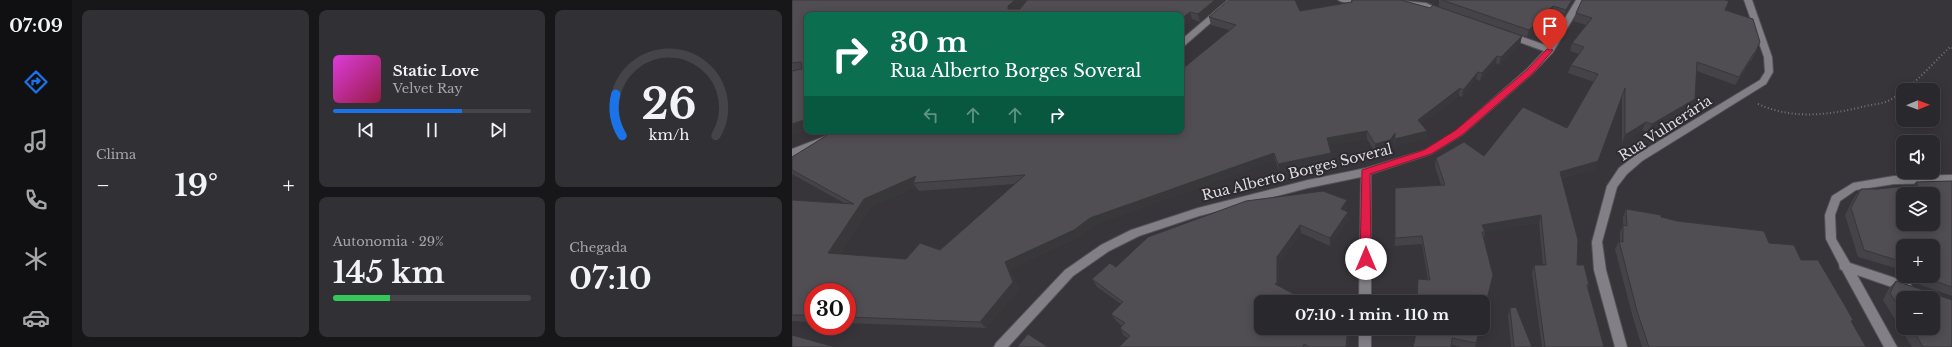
<!DOCTYPE html>
<html lang="pt">
<meta charset="utf-8">
<style>
:root{--surface:#29282c;--page:#313034;--text:#f1f3f6;--muted:#a5a6a9;--line:#454448;--accent:#1a73e8}
body{margin:0;font-family:"Libre Baskerville",serif;background:var(--page);color:var(--text);height:100vh;display:flex;flex-direction:column;font-size:15px;white-space:nowrap}
*{box-sizing:border-box;margin:0}
p{font-size:13px;color:var(--muted)}
.icon{flex:none;width:22px;height:22px;fill:none;stroke:currentColor;stroke-width:2;stroke-linecap:round;stroke-linejoin:round}
.map{position:relative;flex:1;overflow:hidden}
.details{display:flex;flex-direction:column;gap:10px;padding:10px;background:#171618;width:720px}
.details>*{flex:none}
.hud{position:absolute;left:12px;top:12px;width:380px;height:122px;border-radius:8px;box-shadow:0 2px 10px #0003,0 0 0 1px var(--line);background:#0b6e4f;color:#fff;overflow:hidden}
.needle{width:26px;rotate:89deg}
.tools{position:absolute;left:1104px;top:83px;display:grid;gap:8px}
.tools a{display:grid;place-items:center;width:44px;height:44px;border-radius:8px;background:var(--surface);box-shadow:0 2px 10px #0003,0 0 0 1px var(--line);font-size:20px}
.speed{position:absolute;left:12px;top:283px;display:flex;gap:8px;font-size:20px;font-weight:700;text-align:center}
.speed>*{display:grid;place-content:center;width:52px;height:52px;border-radius:50%;background:var(--surface);box-shadow:0 2px 10px #0003,0 0 0 1px var(--line);line-height:1}
.speed .limit{border:6px solid #d22;background:#fff;color:#111}
.pin{position:absolute;display:grid;place-items:center;width:34px;height:34px;color:#fff;margin:-41px -17px;border-radius:50% 50% 50% 0;rotate:-45deg;box-shadow:0 0 4px #0007}
.pin .icon{rotate:45deg}
.me{position:absolute;width:44px;margin:-22px;rotate:0deg;stroke-linejoin:round;filter:drop-shadow(0 0 3px #0008)}
.turn{display:flex;align-items:center;gap:14px;height:84px;padding:0 20px;font-size:18px}
.turn .icon{width:52px;height:52px;stroke-width:2.5}
.turn b{display:block;font-size:28px;line-height:34px}
.lanes{display:flex;align-items:center;height:38px;padding:0 20px;background:#0003;justify-content:center;gap:20px;direction:ltr}
.lanes .off{opacity:.35}
.big{font-size:30px;font-weight:700;line-height:1.1}
.details .tile{flex:1;display:flex;flex-direction:column;justify-content:center;gap:6px;min-width:0;padding:0 14px;border-radius:8px;background:var(--page)}
.details .dial{align-items:center;gap:0}
.dial svg{height:104px;overflow:visible;fill:none;stroke:var(--line);stroke-width:7;stroke-linecap:round;text-anchor:middle}
.dial text{fill:var(--text);stroke:none}
.song{display:flex;align-items:center;gap:12px}
.cover{width:48px;height:48px;border-radius:6px;background:linear-gradient(135deg,hsl(300 70% 55%),hsl(340 70% 35%))}
.played{height:4px;border-radius:2px;background:linear-gradient(90deg,var(--accent) 65%,var(--line) 65%)}
.keys{display:flex;justify-content:space-around;direction:ltr}
.heat{display:flex;justify-content:space-between;align-items:center;font-size:22px;direction:ltr}
.charge{height:6px;border-radius:3px;background:linear-gradient(90deg,#34c759 29%,var(--line) 0)}
.details .tiles{flex:1;display:grid;gap:10px;grid-template-columns:repeat(3,1fr)}
.tile:first-child{grid-row:span 2}
.trip{position:absolute;left:462px;top:295px;width:236px;height:40px;border-radius:8px;background:var(--surface);box-shadow:0 2px 10px #0003,0 0 0 1px var(--line);font-weight:700;line-height:40px;text-align:center}
main{display:flex;flex:1;min-height:0}
.dock{display:flex;flex-direction:column;width:72px;justify-content:space-around;align-items:center;background:#101012;color:var(--muted)}
.dock .icon{width:28px;height:28px}
.dock .selected{color:var(--accent)}
.dock b{font-size:18px;color:var(--text)}
.map>svg:first-child{display:block}
.lines{fill:none;stroke-linecap:round;stroke-linejoin:round}
.street-casing{stroke:#545256;stroke-width:2}
.secondary-casing{stroke:#545256;stroke-width:2}
.path{stroke:#747276;stroke-width:2;stroke-dasharray:1 2.5;stroke-linecap:butt}
.street{fill:#828086;fill-rule:evenodd}
.secondary{fill:#828086;fill-rule:evenodd}
.wall{fill:#454347;fill-rule:evenodd}
.shaded-wall{fill:#38373a}
.building{fill:#504e53;stroke:#38373a;fill-rule:evenodd}
.route{fill:#e11d48;stroke:#92132f}
.labels{text-anchor:middle;stroke-width:4;stroke-linejoin:round;paint-order:stroke}
.street-label{font-size:14px;fill:#dedce0;stroke:#2d2b30}
</style>
<main>
<nav class="dock">
<b>07:09</b>
<svg class="icon selected" aria-label="directions" viewBox="0 0 24 24"><path d="M12 3l9 9-9 9-9-9zM9 14v-3h6M13 9l2 2-2 2"/></svg>
<svg class="icon" aria-label="music" viewBox="0 0 24 24"><path d="M9 18V5l10-2v13"/><circle cx="6" cy="18" r="3"/><circle cx="16" cy="16" r="3"/></svg>
<svg class="icon" aria-label="phone" viewBox="0 0 24 24"><path d="M5 4h4l2 5-3 2q2 4 5 5l2-3 5 2v4C11 20 4 13 5 4z"/></svg>
<svg class="icon" aria-label="climate" viewBox="0 0 24 24"><path d="M12 3v18M4 7l16 10M4 17L20 7"/></svg>
<svg class="icon" aria-label="car" viewBox="0 0 24 24"><path d="M5 17H2v-5l4-1 3-4h7l3 4 3 1v5h-3M9 17h6M6 11h13"/><circle cx="7" cy="17" r="2"/><circle cx="17" cy="17" r="2"/></svg>
</nav>
<section class="details">
<div class="tiles">
<div class="tile"><p>Clima</p>
<div class="heat"><a>−</a><b class="big">19°</b><a>+</a></div>
</div>
<div class="tile">
<div class="song"><i class="cover"></i><div><b>Static Love</b><p>Velvet Ray</p></div></div>
<div class="played"></div>
<div class="keys"><svg class="icon" aria-label="previous" viewBox="0 0 24 24"><path d="M18 5L8 12l10 7zM5 5v14"/></svg><svg class="icon" aria-label="pause" viewBox="0 0 24 24"><path d="M8 5v14M16 5v14"/></svg><svg class="icon" aria-label="next" viewBox="0 0 24 24"><path d="M6 5l10 7-10 7zM19 5v14"/></svg></div>
</div>
<div class="tile dial"><svg viewBox="0 0 100 80">
<path d="M14 69A42 42 0 1 1 86 69"/>
<path d="M14 69A42 42 0 0 1 9 37" stroke="#1a73e8"/>
<text x="50" y="56" font-size="32" font-weight="700">26</text>
<text x="50" y="72" font-size="11">km/h</text>
</svg></div>
<div class="tile"><p>Autonomia · 29%</p><b class="big">145 km</b><div class="charge"></div></div>
<div class="tile"><p>Chegada</p><b class="big">07:10</b></div>
</div>
</section>
<div class="map">
<svg width="1160" height="347" viewBox="0 0 1160 347">
<rect width="100%" height="100%" fill="#37353a"/>
<g class="lines">
<g class="street-casing">
<path id="street" d="M546,0H575L576,1C570,5 552,4 546,0Z
M784,0H792L761,52L741,73L670,135L639,154L579,174V302H567L569,177L516,188L407,216L347,236L317,251L281,276L216,347H202L204,343L273,270L309,245L339,230L406,208L516,180L574,168L633,150L664,131L735,69L752,51L713,37V33H719L756,46Z
M952,0H960L980,57L981,72L974,84L850,161L835,174L825,187L810,242L814,270L835,347H823L802,270L800,242L815,186L827,168L844,155L968,80L973,72L972,57Z
M611,1L634,3L654,12L653,14H647L630,7L611,5Z
M1160,175V183L1102,184L1064,190L1048,201L1043,215L1044,239L1058,263L1118,283L1120,287L1118,291L1114,292L1065,275L1105,347H1092L1050,270L1048,269L1047,264L1034,239L1033,215L1040,196L1061,183L1102,176Z
M567,328H579V347H567Z"/>
</g>
<g class="secondary-casing">
<path id="secondary" d="M436,0H445L392,46H389V40Z
M47,131H61L59,133L0,157V149Z"/>
</g>
<path class="path" d="M966,104C1001,120 1038,115 1074,106C1082,104 1091,104 1098,100C1121,87 1139,65 1158,47L1160,48"/>
<use href="#street" class="street"/>
<use href="#secondary" class="secondary"/>
</g>
<path class="wall" d="M0,0H235L226,9L434,0L408,22L400,19L389,29V15H15V129L0,134Z
M559,0L730,36L728,44L707,65L704,63L688,81L684,79L670,97L667,96L629,124L635,138L602,147V141L597,148L583,152L575,139L537,145L539,160L487,171L483,160L302,225L287,237L218,269L227,289L194,328L55,323V292H21V322L0,321V200L54,204L0,174V157L389,131L437,30L419,25L417,17L508,11L559,2ZM223,184L148,250L114,259L48,254L78,207L124,187L127,191Z
M647,0H782L772,17L760,13L735,37L647,7Z
M933,10L963,53L959,61H958L943,85L905,71L899,107L856,132L850,130L830,143V96L803,169L770,178L785,265L797,285L796,289L812,347H750L740,273L742,265H751L747,223L693,232L692,239L691,315L636,280L630,244L603,246V188L649,185L643,166L644,158L692,156L775,128L802,82L776,73L779,65L787,54L778,51L780,43L794,25L781,21L784,13Z
M1160,181V296L1103,276L1107,269L1066,257L1053,215L1063,196L1069,189H1086L1120,186L1124,182ZM1111,246L1141,276H1111Z
M555,200V208L553,211L557,220L538,246L509,233L487,264V286L469,328H557L556,347H327L336,338L332,336L328,328L330,326L324,321L319,314L329,304L305,287L300,279L324,267Z
M834,209L869,217L977,243L1009,260L1061,320L1059,322L1074,347H850L841,318L823,249L827,241L828,242V232L831,225V217Z
M1104,281L1148,296L1160,347H1120L1091,300L1097,288ZM1111,298L1141,328H1111Z
M718,308L740,347H719L716,316Z
M608,328H688L683,347H670L607,332Z"/>
<path class="shaded-wall" d="M223,0H235L220,14L216,9V6Z
M423,0H434L408,22L406,14Z
M780,0H782L772,17L774,10Z
M761,6L760,13L735,37L737,30Z
M398,12L400,19L389,29V19Z
M730,36L728,44L707,65L709,57Z
M705,56L704,63L688,81L690,73Z
M686,72L684,79L670,97L671,90Z
M668,88L667,96L625,127L626,120Z
M903,99L899,107L856,132L860,124Z
M15,119V129L0,134V124Z
M854,122L850,130L830,143L833,135Z
M575,131V139L535,146V138Z
M635,131V138L602,147L603,139Z
M603,133L602,141L597,148L583,152V144Z
M482,153L483,160L302,225L287,237L218,269L227,289L194,328L188,322L213,262L298,218Z
M539,153V160L487,171L486,164Z
M806,161L803,169L766,179L768,172Z
M124,176L121,183L124,187L78,207L44,260L36,253L72,199Z
M555,200V208L549,217V209Z
M556,212L557,220L538,246V238Z
M749,215L747,223L693,232L690,225Z
M508,225L509,233L487,264V289L483,284L485,257Z
M556,328H557L556,347H554Z"/>
<path class="building" d="M0,0H223L216,6V9H228L235,0H423L406,14L398,12L389,19V15H15V119L0,124V71L10,69L9,62L0,63Z
M437,0H503L508,11L560,2V0H609L638,8L641,5L730,36L709,57L705,56L690,73L686,72L671,90L668,88L626,120L635,131L603,139V133L598,140L583,144L575,131L535,138L539,153L486,164L482,153L298,218L282,230L213,262L221,282L188,322L55,317V292H21V315H0V200L62,204L0,170V157L42,131H389V70L444,25L417,17ZM233,175L148,250L128,243L114,259L36,253L72,199L124,176L121,183Z
M650,0H780L774,10L761,6L737,30Z
M790,0H933L937,1L933,10L961,19L968,42L963,53H962L947,77L905,62L903,99L860,124L854,122L833,135V88L806,161L768,172L786,240L785,265H792L797,285H795L812,347H753L742,265H754L749,215L690,225L693,232H690L701,275L691,315V302H625L626,279L638,280L630,236L603,238V188L653,185L644,158L672,142L692,156L731,107L775,128L806,74L779,65L792,47L780,43L800,18L784,13Z
M1160,181V287L1128,276H1141V246H1111V262L1072,250L1059,208L1069,189H1086L1126,185L1124,182ZM1111,194H1141V224H1111Z
M531,191L555,200L549,209L556,212L538,238L508,225L485,257V282L483,284L517,302H469V328H556L554,347H517L512,344L511,347H327L338,336L328,328L333,323L319,314L331,302L300,279L318,263L324,267L356,237L454,201Z
M834,209L869,215V217L885,221L972,231L977,243L1002,245L1009,260H1026L1052,304L1061,320L1059,321L1074,347H857L845,311L827,241L831,242V225L835,226Z
M1104,281L1140,293H1147L1148,296L1160,300V347H1131L1120,328H1141V298H1111V314L1098,293Z
M614,300L622,302H614Z
M724,307L740,347H722L718,308Z
M622,328H688L684,343L660,338L659,347H621L625,329Z
M236,334L256,347H225Z
M0,335L43,347H0Z"/>
<path class="route" d="M755,49L761,50L741,73L670,135L639,154L578,174L579,259L574,263L570,262L568,259L570,170L632,150L664,130L735,70Z"/>
<g class="labels">
<g class="street-label">
<text transform="translate(873 128) rotate(-33)" y="5">Rua Vulnerária</text>
<text transform="translate(505 172) rotate(-14)" y="5">Rua Alberto Borges Soveral</text>
</g>
</g>
</svg>
<div class="tools">
<a><svg class="needle" viewBox="-14 -14 28 28"><path d="M0-13l5 13h-10z" fill="#e53935"/><path d="M0 13l5-13h-10z" fill="#a5a6a9"/></svg></a>
<a><svg class="icon" aria-label="sound" viewBox="0 0 24 24"><path d="M4 9h4l5-4v14l-5-4H4zM17 9q2 3 0 6"/></svg></a>
<a><svg class="icon" aria-label="layers" viewBox="0 0 24 24"><path d="M12 4l9 5-9 5-9-5zM3 14l9 5 9-5"/></svg></a>
<a>+</a>
<a>−</a>
</div>
<div class="speed"><div class="limit">30</div></div>
<div class="pin" style="left:758px;top:50px;background:#d93025"><svg class="icon" aria-label="arrive" viewBox="0 0 24 24"><path d="M6 21V4h12l-3 4 3 4H6"/></svg></div>
<svg class="me" style="left:574px;top:259px" viewBox="-20 -20 40 40"><circle r="19" fill="#fff"/><path d="M0-13L10 11 0 6-10 11z" fill="#e11d48"/></svg>
<div class="trip">07:10 · 1 min · 110 m</div>
<div class="hud">
<div class="turn"><svg class="icon" aria-label="right" viewBox="0 0 24 24"><path d="M7 20v-9h11M14 6l5 5-5 5"/></svg><div><b>30 m</b>Rua Alberto Borges Soveral</div></div>
<div class="lanes"><svg class="icon off" aria-label="left" viewBox="0 0 24 24"><path d="M17 20v-9H6M10 6l-5 5 5 5"/></svg><svg class="icon off" aria-label="ahead" viewBox="0 0 24 24"><path d="M12 20V5M6 11l6-6 6 6"/></svg><svg class="icon off" aria-label="ahead" viewBox="0 0 24 24"><path d="M12 20V5M6 11l6-6 6 6"/></svg><svg class="icon" aria-label="right" viewBox="0 0 24 24"><path d="M7 20v-9h11M14 6l5 5-5 5"/></svg></div>
</div>
</div>
</main>
